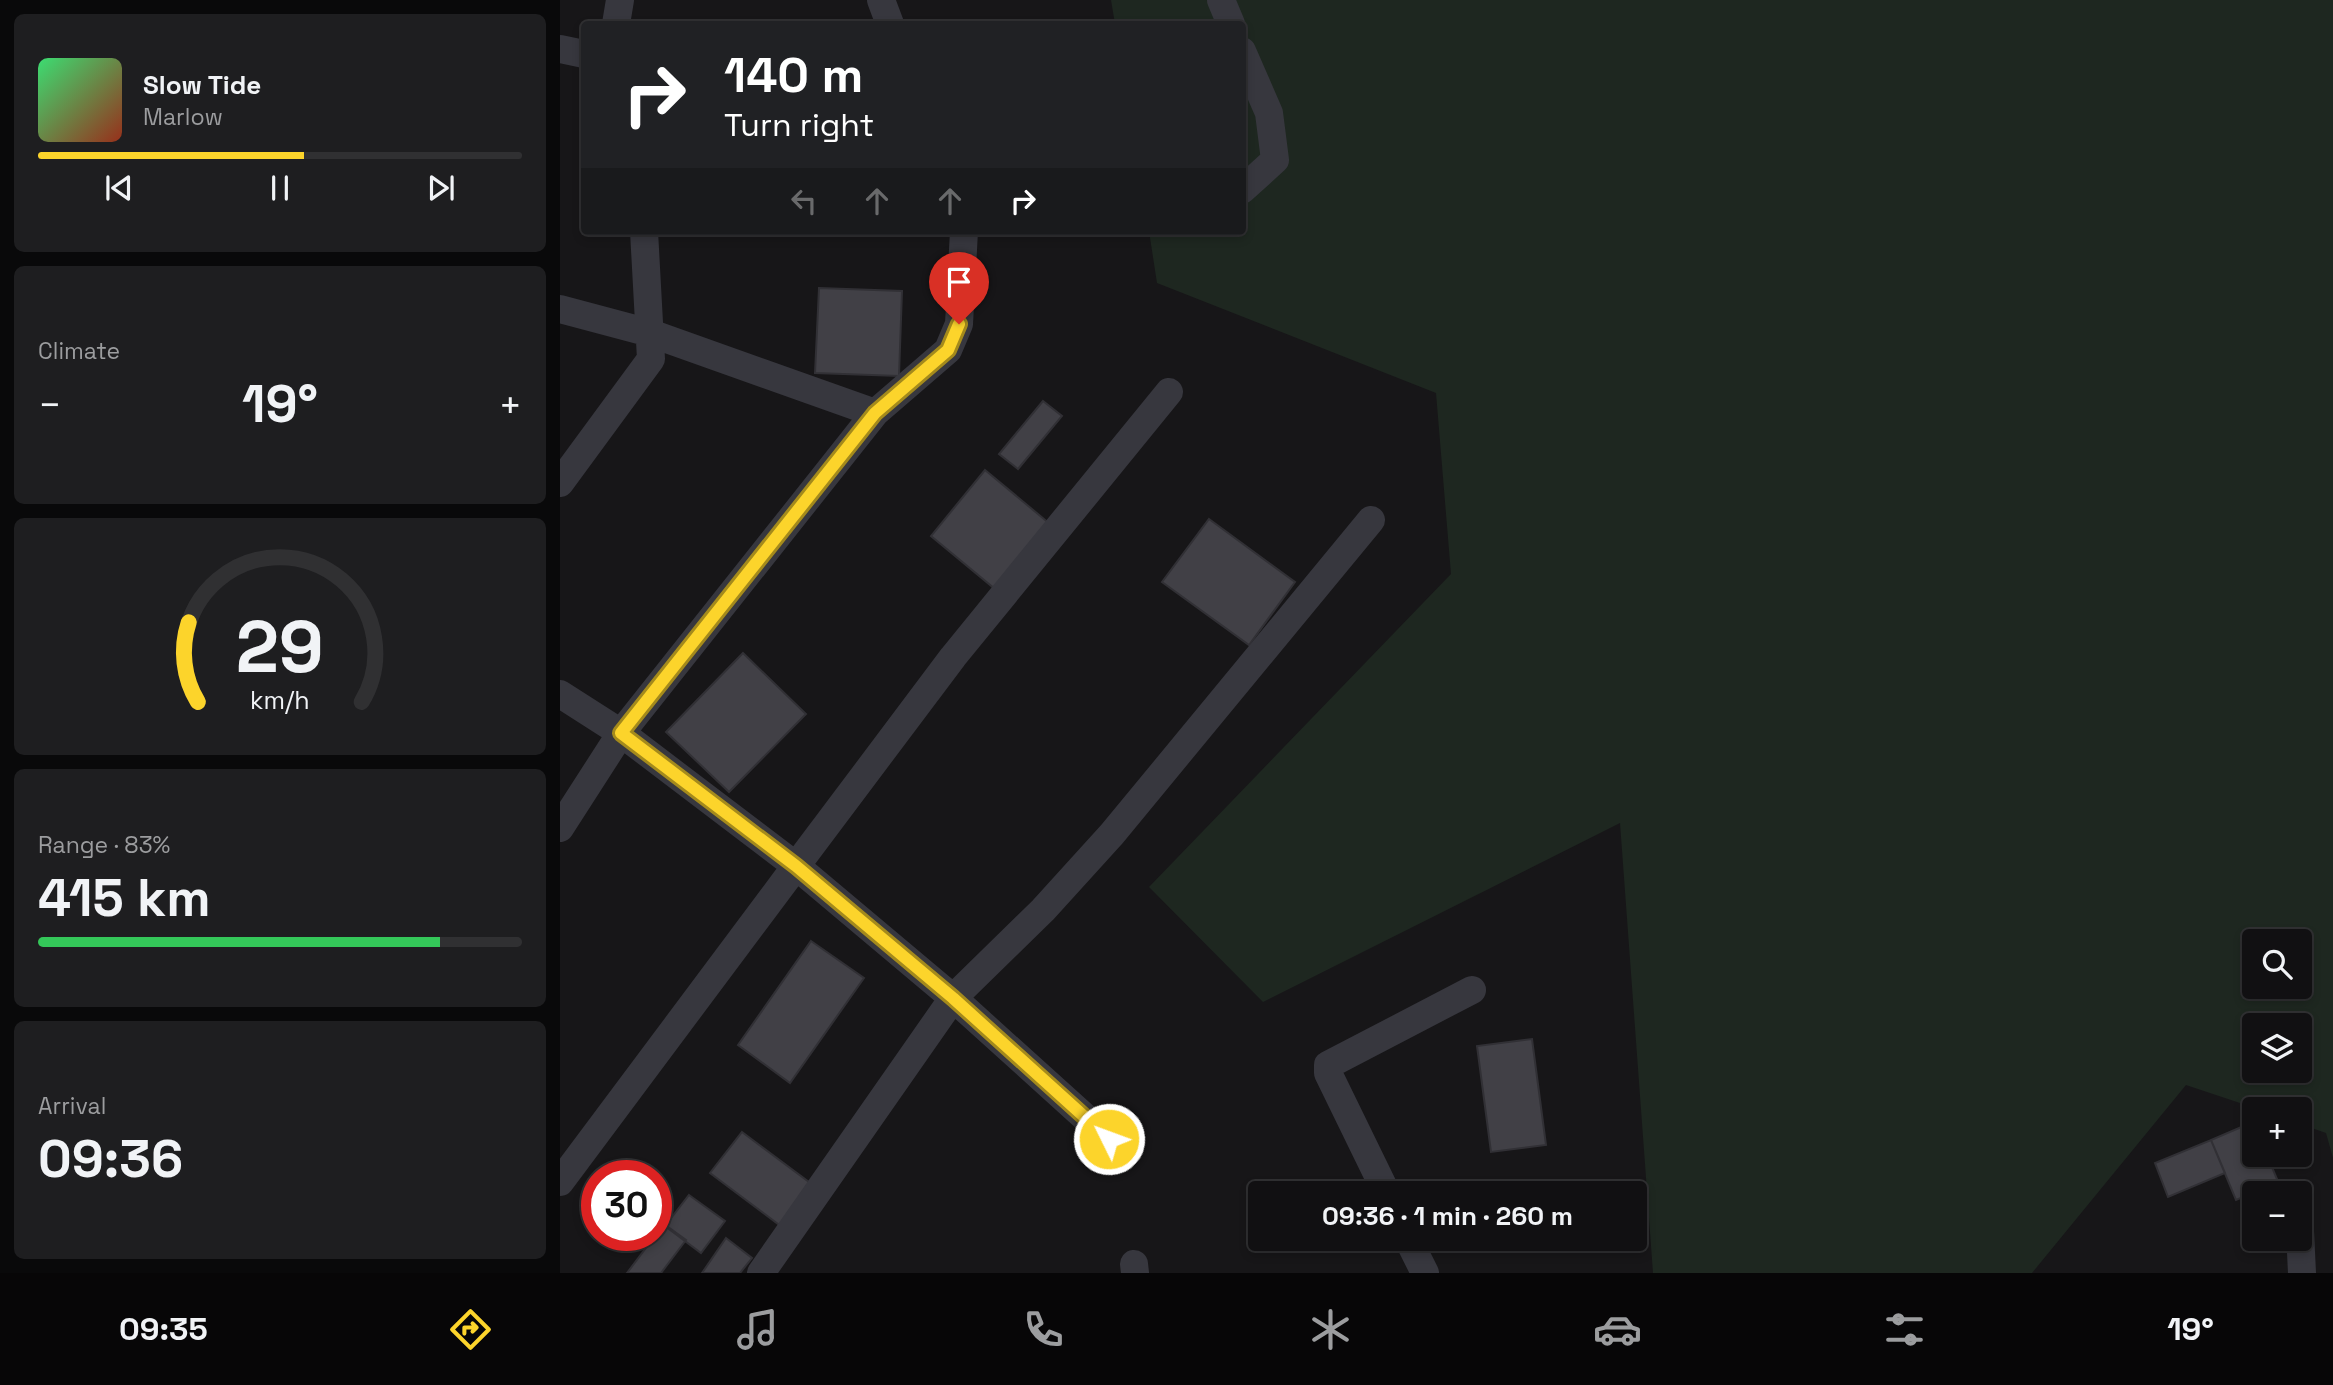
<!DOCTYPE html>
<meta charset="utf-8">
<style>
:root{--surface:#111012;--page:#1e1e20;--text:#f1f3f6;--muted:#9c9d9f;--line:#303032;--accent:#fcd42b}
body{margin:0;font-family:"Space Grotesk",sans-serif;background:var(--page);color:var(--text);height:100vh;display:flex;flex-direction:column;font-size:26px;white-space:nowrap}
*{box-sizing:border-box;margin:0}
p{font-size:23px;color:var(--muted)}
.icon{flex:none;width:38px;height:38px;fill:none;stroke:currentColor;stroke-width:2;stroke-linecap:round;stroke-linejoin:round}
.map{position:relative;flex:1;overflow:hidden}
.sheet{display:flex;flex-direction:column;gap:14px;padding:14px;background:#09090a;width:560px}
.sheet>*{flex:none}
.top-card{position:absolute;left:21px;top:21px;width:665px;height:214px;border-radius:7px;box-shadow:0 4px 10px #0003,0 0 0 2px var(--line);background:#202124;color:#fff;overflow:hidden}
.controls{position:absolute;left:1682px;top:929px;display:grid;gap:14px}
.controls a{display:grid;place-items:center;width:70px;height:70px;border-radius:7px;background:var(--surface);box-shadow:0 4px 10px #0003,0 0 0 2px var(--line);font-size:35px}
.speed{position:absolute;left:21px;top:1160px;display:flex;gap:14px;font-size:35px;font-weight:700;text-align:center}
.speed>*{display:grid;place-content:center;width:91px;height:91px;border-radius:50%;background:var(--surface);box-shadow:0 4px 10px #0003,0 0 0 2px var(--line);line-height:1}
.speed .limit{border:10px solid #d22;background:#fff;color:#111}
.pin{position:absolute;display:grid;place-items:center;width:60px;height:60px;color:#fff;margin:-72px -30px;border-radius:50% 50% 50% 0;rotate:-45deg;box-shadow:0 0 7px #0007}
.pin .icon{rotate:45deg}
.me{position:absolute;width:77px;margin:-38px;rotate:312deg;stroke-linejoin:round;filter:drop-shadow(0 0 5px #0008)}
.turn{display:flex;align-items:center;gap:24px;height:147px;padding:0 28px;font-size:32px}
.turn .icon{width:91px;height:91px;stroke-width:2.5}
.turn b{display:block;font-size:49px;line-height:60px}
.lanes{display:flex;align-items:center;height:66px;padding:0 28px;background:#0003;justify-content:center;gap:35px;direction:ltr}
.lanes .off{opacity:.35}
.big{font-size:52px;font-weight:700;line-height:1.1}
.sheet .widget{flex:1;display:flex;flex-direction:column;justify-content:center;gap:10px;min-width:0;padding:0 24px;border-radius:10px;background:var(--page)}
.sheet .dial{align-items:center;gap:0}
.dial svg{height:182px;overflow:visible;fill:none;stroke:var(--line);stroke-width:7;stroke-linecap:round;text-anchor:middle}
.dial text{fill:var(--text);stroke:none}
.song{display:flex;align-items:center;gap:21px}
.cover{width:84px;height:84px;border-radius:10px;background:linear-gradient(135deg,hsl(140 70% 55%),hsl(10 70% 35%))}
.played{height:7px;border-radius:4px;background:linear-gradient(90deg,var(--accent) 55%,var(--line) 55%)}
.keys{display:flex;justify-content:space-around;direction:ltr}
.heat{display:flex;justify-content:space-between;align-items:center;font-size:38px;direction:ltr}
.charge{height:10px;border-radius:5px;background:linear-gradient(90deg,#34c759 83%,var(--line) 0)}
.trip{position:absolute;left:688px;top:1181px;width:399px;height:70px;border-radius:7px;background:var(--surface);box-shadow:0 4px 10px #0003,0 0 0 2px var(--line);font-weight:700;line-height:70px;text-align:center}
.tab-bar{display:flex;height:112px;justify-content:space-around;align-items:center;background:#070607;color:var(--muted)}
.tab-bar .icon{width:49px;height:49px}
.tab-bar .on{color:var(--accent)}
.tab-bar b{font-size:32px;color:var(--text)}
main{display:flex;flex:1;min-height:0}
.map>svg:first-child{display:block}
.green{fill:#1e2720;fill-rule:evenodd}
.building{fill:#414046;stroke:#313035;stroke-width:2}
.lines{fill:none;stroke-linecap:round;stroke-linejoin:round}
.minor{stroke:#37373e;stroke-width:28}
.route-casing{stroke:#a48a1c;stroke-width:18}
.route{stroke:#fcd42b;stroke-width:12}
</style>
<main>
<section class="sheet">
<div class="widget">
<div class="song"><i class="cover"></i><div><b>Slow Tide</b><p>Marlow</p></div></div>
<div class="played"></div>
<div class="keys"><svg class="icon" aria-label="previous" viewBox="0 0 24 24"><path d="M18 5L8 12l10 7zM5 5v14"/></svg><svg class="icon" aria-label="pause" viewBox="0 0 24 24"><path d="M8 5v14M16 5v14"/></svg><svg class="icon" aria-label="next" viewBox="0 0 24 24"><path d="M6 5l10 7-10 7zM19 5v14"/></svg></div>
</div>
<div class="widget"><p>Climate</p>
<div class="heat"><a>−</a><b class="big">19°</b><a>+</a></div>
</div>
<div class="widget dial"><svg viewBox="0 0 100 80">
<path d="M14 69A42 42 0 1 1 86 69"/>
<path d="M14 69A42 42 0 0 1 10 34" stroke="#fcd42b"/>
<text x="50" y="56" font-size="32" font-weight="700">29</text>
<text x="50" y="72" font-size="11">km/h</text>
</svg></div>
<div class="widget"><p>Range · 83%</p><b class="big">415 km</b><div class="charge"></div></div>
<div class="widget"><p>Arrival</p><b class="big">09:36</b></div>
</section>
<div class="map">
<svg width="1773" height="1273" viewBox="0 0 1773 1273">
<rect width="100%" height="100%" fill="#171618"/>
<path class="green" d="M551,0H1773V1158L1766,1133L1740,1124V1110L1698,1109L1626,1085L1472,1273H1093L1060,823L703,1002L589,887L891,574L876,393L597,283L589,231H682V24H555ZM1694,942H1740V987H1694ZM1694,1026H1740V1071H1694Z"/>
<path class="building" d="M259,288L342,291L339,376L255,373Z
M483,401L502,416L458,469L439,454Z
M425,470L490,524L435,589L371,536Z
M649,519L735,582L689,645L602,582Z
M183,653L246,714L169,792L106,732Z
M251,941L304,978L230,1083L178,1045Z
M972,1039L986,1145L931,1152L917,1046Z
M1693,1122L1694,1155H1707L1719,1184L1705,1189L1707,1194H1694V1208L1689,1210L1683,1197L1676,1200L1651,1140Z
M182,1132L257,1188L226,1230L150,1173Z
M1651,1140L1665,1173L1608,1197L1595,1163Z
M129,1195L165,1221L141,1253L105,1226Z
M104,1224L126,1240L101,1273H67Z
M166,1238L192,1258L180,1273H142Z
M1021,1239H1059L1060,1242L1022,1244Z"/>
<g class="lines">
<path class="minor" d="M321,0L330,24
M661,0L671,24
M56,24L60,0
M0,49L24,54
M682,51L709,113L715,160L682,190
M0,309L90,333L315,413
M0,483L91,359L84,231
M0,694L61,733L315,413L388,350L399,324L404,231
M0,828L61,733L236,866L393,657L609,392
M0,1182L236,866L393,998L549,1139
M827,1194L768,1073V1065L912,990
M1740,1231L1742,1273
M848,1239L865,1273
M574,1264L575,1273
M201,1273L393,998L483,910L552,834L811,520"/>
</g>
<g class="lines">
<g class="route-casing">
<path id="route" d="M399,324L388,350L315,413L61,733L236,866L393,998L549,1139"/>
</g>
<use href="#route" class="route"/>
</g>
</svg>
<div class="controls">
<a><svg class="icon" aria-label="search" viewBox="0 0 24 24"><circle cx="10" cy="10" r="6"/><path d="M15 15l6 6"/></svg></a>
<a><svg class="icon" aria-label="layers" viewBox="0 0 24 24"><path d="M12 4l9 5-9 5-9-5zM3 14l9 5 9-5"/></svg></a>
<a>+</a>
<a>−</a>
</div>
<div class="speed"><div class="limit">30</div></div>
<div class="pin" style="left:399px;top:324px;background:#d93025"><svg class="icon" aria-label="arrive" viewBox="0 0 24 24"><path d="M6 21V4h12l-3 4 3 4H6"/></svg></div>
<svg class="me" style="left:549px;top:1139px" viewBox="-20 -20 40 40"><circle r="17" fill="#fcd42b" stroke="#fff" stroke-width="3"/><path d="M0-11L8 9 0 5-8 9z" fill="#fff"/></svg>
<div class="trip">09:36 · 1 min · 260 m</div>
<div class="top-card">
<div class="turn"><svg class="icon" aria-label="right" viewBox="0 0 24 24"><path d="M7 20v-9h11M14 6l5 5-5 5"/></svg><div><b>140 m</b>Turn right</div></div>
<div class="lanes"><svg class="icon off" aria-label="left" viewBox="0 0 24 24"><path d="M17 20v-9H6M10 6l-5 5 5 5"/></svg><svg class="icon off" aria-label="ahead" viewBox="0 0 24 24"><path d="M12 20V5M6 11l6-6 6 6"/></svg><svg class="icon off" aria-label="ahead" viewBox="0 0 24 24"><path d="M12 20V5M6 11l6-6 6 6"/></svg><svg class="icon" aria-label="right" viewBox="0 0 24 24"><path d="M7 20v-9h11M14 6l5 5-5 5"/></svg></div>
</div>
</div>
</main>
<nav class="tab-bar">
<b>09:35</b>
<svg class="icon on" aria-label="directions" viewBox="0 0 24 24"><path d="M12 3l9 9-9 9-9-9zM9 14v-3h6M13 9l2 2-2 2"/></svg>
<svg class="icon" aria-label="music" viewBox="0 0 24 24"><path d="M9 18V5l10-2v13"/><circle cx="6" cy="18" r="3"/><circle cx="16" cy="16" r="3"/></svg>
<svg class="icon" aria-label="phone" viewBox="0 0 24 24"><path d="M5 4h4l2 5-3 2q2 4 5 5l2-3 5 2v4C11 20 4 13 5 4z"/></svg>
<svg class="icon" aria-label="climate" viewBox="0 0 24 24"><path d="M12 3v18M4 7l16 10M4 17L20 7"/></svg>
<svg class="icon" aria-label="car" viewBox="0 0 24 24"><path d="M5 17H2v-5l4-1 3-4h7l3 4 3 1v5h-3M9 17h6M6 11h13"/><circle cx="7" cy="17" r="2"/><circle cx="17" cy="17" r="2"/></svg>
<svg class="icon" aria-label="filters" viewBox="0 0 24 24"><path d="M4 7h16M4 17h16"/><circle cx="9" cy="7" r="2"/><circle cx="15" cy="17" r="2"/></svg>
<b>19°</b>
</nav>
